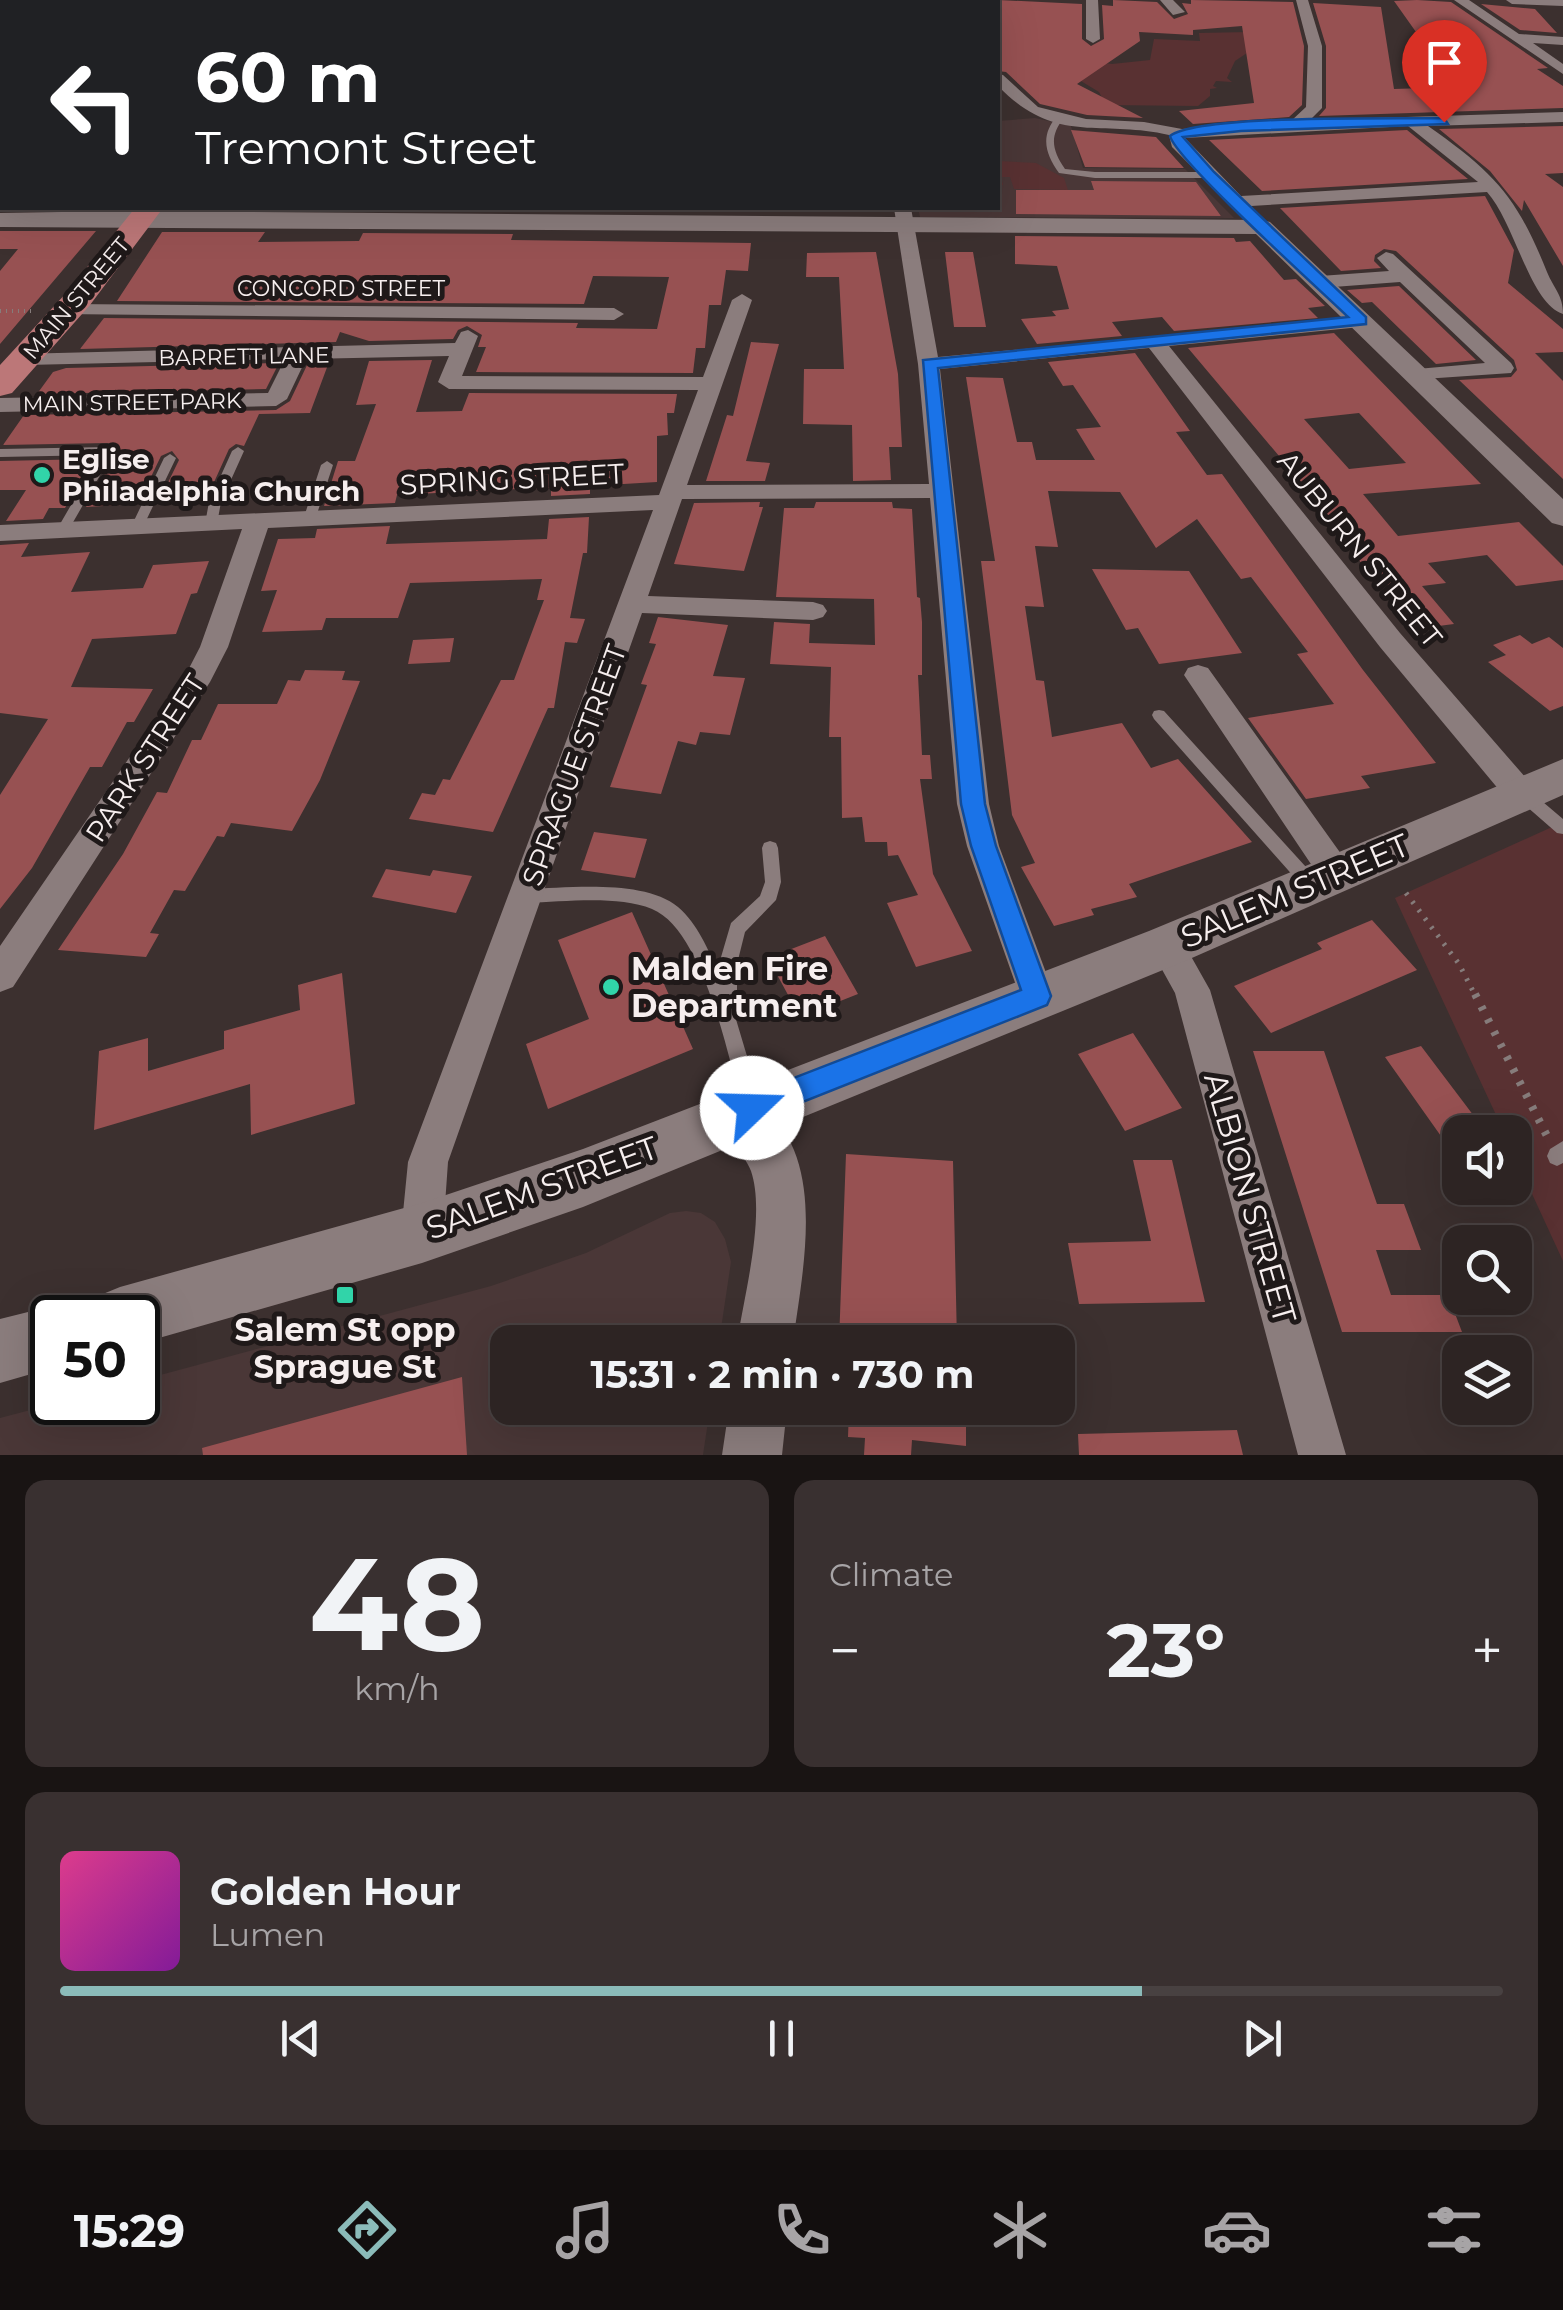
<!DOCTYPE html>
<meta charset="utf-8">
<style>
:root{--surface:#2d2423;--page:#393030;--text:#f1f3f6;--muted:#a7a4a6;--line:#484141;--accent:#8bbbb9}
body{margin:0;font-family:Montserrat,sans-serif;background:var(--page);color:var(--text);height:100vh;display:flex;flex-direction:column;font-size:38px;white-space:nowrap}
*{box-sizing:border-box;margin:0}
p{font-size:32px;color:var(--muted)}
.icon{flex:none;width:55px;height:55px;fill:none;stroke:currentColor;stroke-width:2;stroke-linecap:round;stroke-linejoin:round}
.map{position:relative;height:1455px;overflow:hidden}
.side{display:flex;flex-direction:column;gap:25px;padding:25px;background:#191413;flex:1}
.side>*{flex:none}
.hud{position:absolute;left:0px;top:0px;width:1000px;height:210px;box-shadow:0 10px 40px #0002,0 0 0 2px var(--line);background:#202124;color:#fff;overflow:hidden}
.controls{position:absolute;left:1442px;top:1115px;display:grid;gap:20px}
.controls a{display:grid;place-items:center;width:90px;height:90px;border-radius:20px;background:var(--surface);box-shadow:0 10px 40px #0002,0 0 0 2px var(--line);font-size:50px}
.speed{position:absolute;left:30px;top:1295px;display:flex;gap:20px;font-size:50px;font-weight:700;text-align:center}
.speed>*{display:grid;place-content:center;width:130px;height:130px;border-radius:50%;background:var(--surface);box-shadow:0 10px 40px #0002,0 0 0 2px var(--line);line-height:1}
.speed .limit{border:5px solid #111;border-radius:15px;background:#fff;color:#111}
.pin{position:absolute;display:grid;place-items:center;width:85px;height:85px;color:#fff;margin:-102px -42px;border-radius:50% 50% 50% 0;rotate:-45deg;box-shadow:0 0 10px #0007}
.pin .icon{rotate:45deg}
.me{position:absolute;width:110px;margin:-55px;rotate:69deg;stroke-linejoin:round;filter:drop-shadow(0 0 8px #0008)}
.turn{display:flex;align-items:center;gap:35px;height:210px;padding:0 30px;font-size:45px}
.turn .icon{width:130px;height:130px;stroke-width:2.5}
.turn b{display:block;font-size:70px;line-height:85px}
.big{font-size:75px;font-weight:700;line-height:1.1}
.side .card{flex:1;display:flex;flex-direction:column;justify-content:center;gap:15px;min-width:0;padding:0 35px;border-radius:20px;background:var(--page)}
.side .dial{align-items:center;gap:0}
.dial b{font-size:130px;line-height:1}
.song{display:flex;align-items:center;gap:30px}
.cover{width:120px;height:120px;border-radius:15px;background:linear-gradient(135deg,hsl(330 70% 55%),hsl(290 70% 35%))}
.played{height:10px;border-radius:5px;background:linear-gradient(90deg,var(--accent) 75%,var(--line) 75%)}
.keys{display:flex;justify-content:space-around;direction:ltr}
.heat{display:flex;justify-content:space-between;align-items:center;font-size:55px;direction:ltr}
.side .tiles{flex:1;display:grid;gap:25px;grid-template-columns:1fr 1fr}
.card:last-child{grid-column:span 2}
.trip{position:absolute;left:490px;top:1325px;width:585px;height:100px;border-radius:20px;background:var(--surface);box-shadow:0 10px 40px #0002,0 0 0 2px var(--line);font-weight:700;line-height:100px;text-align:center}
.dock{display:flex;height:160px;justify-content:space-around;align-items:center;background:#120e0e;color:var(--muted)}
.dock .icon{width:70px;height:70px}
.dock .on{color:var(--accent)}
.dock b{font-size:45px;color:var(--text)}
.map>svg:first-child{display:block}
.built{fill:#4a3737}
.green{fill:#593132}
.building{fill:#975152;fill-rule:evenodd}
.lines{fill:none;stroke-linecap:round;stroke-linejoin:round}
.path-far2{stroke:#867c7b;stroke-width:4;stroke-dasharray:1 5;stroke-linecap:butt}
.path-far1{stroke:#867c7b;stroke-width:5;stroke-dasharray:2.5 8;stroke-linecap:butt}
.path{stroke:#867c7b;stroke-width:8;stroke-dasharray:4 10;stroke-linecap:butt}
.service{fill:#8b7d7d;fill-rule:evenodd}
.minor{fill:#8b7d7d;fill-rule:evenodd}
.tertiary{fill:#8b7d7d;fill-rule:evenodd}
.secondary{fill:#8b7d7d;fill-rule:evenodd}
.primary{fill:#bc7778;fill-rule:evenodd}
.route{fill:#1a73e8;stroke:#114b97;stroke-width:2.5}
.poi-dot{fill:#31d4a9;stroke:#1f1919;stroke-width:4}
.labels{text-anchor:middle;stroke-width:10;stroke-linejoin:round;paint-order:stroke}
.far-street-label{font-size:22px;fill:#f6eeee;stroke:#1f1919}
.poi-label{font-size:28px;font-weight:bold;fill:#f6eeee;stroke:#1f1919;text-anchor:start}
.street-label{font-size:28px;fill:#f6eeee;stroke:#1f1919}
.near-street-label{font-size:32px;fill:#f6eeee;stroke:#1f1919}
.near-poi-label{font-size:32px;font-weight:bold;fill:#f6eeee;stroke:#1f1919;text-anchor:start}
</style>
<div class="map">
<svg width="1563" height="1455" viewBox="0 0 1563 1455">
<rect width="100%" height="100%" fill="#3c302f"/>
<path class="built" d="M1035,118L1071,126L1083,168L1185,169L1234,218L920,217L918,208H998V121Z
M686,1211L701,1213L715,1222L725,1239L731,1262L719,1342H508V1408H710L703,1455H0V1418L57,1403L138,1402V1381L491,1286L586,1253L670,1213Z"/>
<path class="green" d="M998,11L1034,13L1075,59L1112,64L1150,60L1154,39L1200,41L1199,33L1250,32L1247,53L1235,61L1227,78L1232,82L1216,81L1213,86L1217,88L1210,89V96L1198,106L1106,105L1099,92L1002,33Z
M998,161L1036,163L1064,178L1068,190L1014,189L1010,177H1001L1003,185H998Z
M1563,822V1261L1515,1157V1132H1504L1395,898Z"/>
<path class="building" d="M998,0L1082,4V39L1091,46L1104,39L1102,5L1113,6V0L1157,2L1174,19L1188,14L1182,3L1191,4V0L1293,2L1304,46L1302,105L1289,117L1193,124L1179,111L1254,103L1242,26L1193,30V35L1139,32L1140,41L1077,84L1143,118L1087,115L1040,104L1006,72L998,71Z
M1417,0L1451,2L1548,68L1537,69L1563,86V108L1319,116L1326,108V46L1313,3L1381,7L1394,89L1455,87L1394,1Z
M1481,4L1535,9L1557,33L1520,30Z
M1563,126V173L1545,174L1563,187V266L1524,200L1522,211L1490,171L1439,129Z
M1071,130L1156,137L1184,168L1085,167Z
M1407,130L1468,179L1262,191L1209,140Z
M1091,181L1196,182L1221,216L1016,214V190H1094Z
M1485,196L1514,250L1508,283L1563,329V352L1535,353L1563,381V479L1459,380L1511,377L1517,370L1514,360L1396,251L1384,249L1375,255L1374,261L1381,268L1341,271L1280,208Z
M0,231H96L0,344V271L18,249H0Z
M162,232H265L258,242L359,241L363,233L513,234L511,240L751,243L748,271L726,270L721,305H709L705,348H696L693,373L476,372L486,347H478L482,335L467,326L458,330L453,339L369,341L340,332L336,342L80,349L104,318L578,323L576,328L657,329L669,277L593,276L584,304L117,301Z
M1015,236L1234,238L1236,242L1250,241L1284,280L1296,279L1325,306L1308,308L1318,318L1174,331L1162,317L1112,322L1122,336L1037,344L1021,319L1056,316L1052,311L1069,309L1057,266L1015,264Z
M876,252L898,374L902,447H889L891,480L853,481L852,425L803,424L804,369H844L839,277H806L807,253Z
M945,252H973L986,327H954Z
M1399,286L1476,360L1436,364L1372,302L1362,303L1347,290Z
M1334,333L1481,484L1363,494L1398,536L1519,522L1563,566V580L1516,586L1487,555L1428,563L1446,583L1422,586L1454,624L1423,628L1374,568L1366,569L1292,475H1295L1188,348ZM1359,413L1406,463L1349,469L1304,419Z
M751,342L779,344L746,461L770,463L765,481H706L727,415L733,416Z
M1135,353L1190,431L1176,432L1207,475L1222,474L1363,670L1436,763L1361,776L1370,788L1306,799L1248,718L1334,704L1297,654L1308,652L1251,577L1241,579L1197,519L1156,548L1120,492L1048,491L1058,547L1035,546L1044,607L1025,606L1036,680L1044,681L1052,737L1122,723L1151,768L1178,759L1252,842L1129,884L1137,897L1091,909L1094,915L1054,926L1021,867L1035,863L1012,815L981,561H995L966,377L1003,378L1017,442H1032L1036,460H1095L1076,429L1101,427L1073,385L1063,386L1048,362Z
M432,360L416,412L462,411L469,393L677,394L674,413H667L668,435L657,436V482L590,486V494L551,496V488L517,489L397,495L395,503L324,506L338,461H355L376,404L356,405L369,361Z
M329,362L310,413L259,414L244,446L236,444L229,449L206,500L201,503H158L179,460L172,451L161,456L138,504L86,507L117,453L116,448L108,443L3,445L24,415L276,410L290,401L308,363Z
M279,363L266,389L37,394L53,372L66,368Z
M93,459L65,508H49L43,519L6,521L26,490H0V461Z
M760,502L759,507H763L744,571L674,564L694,503Z
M816,502H892L893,508L912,509L917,597L920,598L922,622V675H918L922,755H930L932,779H920L933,874L972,951L916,967L887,903L918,895L898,855L888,856L887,842H865L862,817L842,818L841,737H829L831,667L770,664L774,622L810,624L809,643L875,645L874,599L776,597L784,508H814Z
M589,517L587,553H583L570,618L585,619L577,643L565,642L554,708H548L493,832L409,819L422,793L435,795L443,779L450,780L501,680H514L544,600H537L542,579L410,583L398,618H326L322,630L262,632L277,590L261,591L278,539L315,538L317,529L390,526L386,544L547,539L549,519Z
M29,543L21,557L90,552L71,592L143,588L153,565L209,561L197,593L191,594L176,634L92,639L71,687L153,689L134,722H127L102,767H90L32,868L0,909V795L48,719L0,713V545Z
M1092,569L1189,571L1242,653L1159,664L1138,628L1126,630Z
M658,617L728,625L713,676L745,678L730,735L700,732L696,745L678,741L661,794L610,787L647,685L641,684L656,644L649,643Z
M1520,635L1532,644L1549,637L1563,648V706L1550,711L1488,662L1506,655L1493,645Z
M454,638L450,662L408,664L413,640Z
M305,670L345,671L342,680L360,681L320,780L292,831L231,823L224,837L217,836L185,891L174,890L150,933L159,934L146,957L58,950L123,854L157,792L167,793L192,740H201L218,704H277L288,680L300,681Z
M594,832L647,839L635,878L581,870Z
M386,869L430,876L433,870L472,876L456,913L372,897Z
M632,912L693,1049L548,1109L526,1044L589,1019L558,940Z
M1372,920L1417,970L1271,1033L1234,986L1322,949L1317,943Z
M825,936L858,994L800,1017L768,958Z
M342,973L355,1104L251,1135L250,1084L94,1130L99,1051L148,1038V1071L224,1049V1031L300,1010L298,985Z
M1133,1033L1182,1108L1125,1131L1078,1054Z
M1421,1046L1486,1132H1460V1163L1385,1057Z
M1253,1051H1324L1377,1204H1404L1421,1250H1376L1391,1295H1448L1462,1332H1342Z
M846,1154L953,1161L957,1342H839Z
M1133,1160H1172L1205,1302L1079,1304L1068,1243L1151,1241Z
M462,1377L467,1455H203L202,1448Z
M849,1408H966V1446L912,1440L911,1455H864L865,1438L848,1437Z
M1237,1430L1243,1455H1079L1078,1434Z"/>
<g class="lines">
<path class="path-far2" d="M0,311H31"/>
<path class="path-far1" d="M1406,893L1459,964L1476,997"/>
<path class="path" d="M1475,994L1547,1136"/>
<path class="service" d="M1057,116L1064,118C1049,136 1052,150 1065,169L1095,172H1209L1213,175L1209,178H1095L1059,173C1045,153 1040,136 1057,116Z
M108,447L114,451L68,531L62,535L56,531L100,455L0,457V449Z
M238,447L244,451L221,502L217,524L211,528L207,527L205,524L209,502L232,451Z
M170,454L176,458L143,527L141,530H133L131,527L164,458Z
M327,461L333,465L315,520L309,524L305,523L303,520L321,465Z
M1159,710L1164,711L1316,878L1318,883L1316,888L1310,890L1304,888L1154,719L1152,715L1154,711Z
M1524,789L1530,791L1563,819V834L1557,833L1518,799L1516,795L1518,791Z
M770,841L776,843L778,848L781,882L776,900L745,932L737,964V1012L735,1016L761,1103L758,1110L751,1112L744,1110L741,1103C728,1054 702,929 652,909C617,895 564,902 527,903L521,901L519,896L521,891L527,889C569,888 644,879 678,907C698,924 708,950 719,973V964L731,923L760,896L765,882L762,848L764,843Z
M1563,1141V1163L1557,1166L1550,1163L1547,1156L1550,1149Z"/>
<path class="minor" d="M367,0H423L424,2H368Z
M951,0H963V2H951Z
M1086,0H1098L1100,39L1093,43L1086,39Z
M1160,0H1173L1185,12L1173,15Z
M1296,0H1308L1322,46V108L1310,120L1563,112V122L1428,126C1495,173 1517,197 1547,272C1554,289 1563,295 1563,314C1530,304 1515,223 1487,192L1251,206L1271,227L1262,232L1256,231L1172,147L1169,135C1098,119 1056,146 998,86V74L1003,75L1038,107L1086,119L1144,122L1182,129L1291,121L1306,107L1308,46ZM1408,126L1478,182L1241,196L1185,138Z
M1454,0H1469L1519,34L1563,37V45L1533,43L1563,64V74Z
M1506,0H1563V6L1512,4Z
M0,22H2V30H0Z
M0,145H2V155H0Z
M894,208H911L938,357L1368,317L1371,321L1361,327L1169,346L1400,633L1532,785L1537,794L1532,803L1521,806L1510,803L1380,647L1149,348L940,369L989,804L999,846L1055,997L1050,1008L1037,1013L1024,1008L967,846L957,804L930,498L682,499L648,596L813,602L823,605L827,611L823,617L813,620L642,613L448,1162L443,1233L437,1248L422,1254L407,1248L401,1233L408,1162L653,510L268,528L228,647L210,682L13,987L0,992V946L184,678L200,647L242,529L0,541V525L659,495L698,390L449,389L438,382L449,356L306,359L287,399L276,406L0,412V398L268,393L285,359L26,365L18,364L15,359L18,354L455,343L461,332L468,330L478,336L462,376L703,377L732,300L742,294L752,300L687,485L929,484L918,364Z
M1386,252L1393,254L1511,363L1514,368L1511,373L1409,380L1406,375L1417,369L1485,363L1400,282L1320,288L1310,282L1320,276L1389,271L1377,258Z
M68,304L614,308L624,314L614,320L61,314V306Z
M1198,665L1208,668L1349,865L1354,875L1349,885L1337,889L1325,885L1184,675L1188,668Z
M1167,931L1179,935L1210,990L1346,1455H1298L1175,993L1149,946L1155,935Z"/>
<path class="tertiary" d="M0,64H2V74H0Z
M122,211L1262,220L1270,222L1563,499V526L1552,523L1256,234L0,227V213Z
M734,1092C834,1131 804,1260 793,1342H737C744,1296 766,1215 751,1171C743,1149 719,1137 710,1115L717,1098Z
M729,1408H787L782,1455H722Z"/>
<path class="secondary" d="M1563,759V795L1185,961L583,1207L422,1263L138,1344V1318H89L98,1296L120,1287L422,1203L583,1149L1149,931Z
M52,1306L75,1318H52V1368L0,1383V1319Z"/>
<path class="primary" d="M135,208H163L90,305L12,393L0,396V365L68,291Z"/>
</g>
<path class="route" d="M1444,118L1448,124L1241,131L1183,137L1214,172L1366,317V324L938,368L985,804L996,846L1051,996L1047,1005L752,1122L742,1118L737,1108L742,1098L1021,990L971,846L961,804L923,360L1348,317C1320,290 1176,160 1170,136C1198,114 1397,119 1444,118Z"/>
<g class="poi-dot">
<circle cx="42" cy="475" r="10"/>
<circle cx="611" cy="987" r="10"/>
<rect x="335" y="1285" width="20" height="20" rx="5"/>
</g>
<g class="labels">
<g class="far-street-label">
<text x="341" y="296">CONCORD STREET</text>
<text transform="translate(76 298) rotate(-50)" y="8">MAIN STREET</text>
<text transform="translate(244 356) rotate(-1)" y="8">BARRETT LANE</text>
<text transform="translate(132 402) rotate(-1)" y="8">MAIN STREET PARK</text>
</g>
<g class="poi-label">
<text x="62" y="469">Eglise<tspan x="62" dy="32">Philadelphia Church</tspan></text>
</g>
<g class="street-label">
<text transform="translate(512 479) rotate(-3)" y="10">SPRING STREET</text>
<text transform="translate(1360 549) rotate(51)" y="10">AUBURN STREET</text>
<text transform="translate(145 758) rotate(-57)" y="10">PARK STREET</text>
<text transform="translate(574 765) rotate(-70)" y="10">SPRAGUE STREET</text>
</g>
<g class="near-street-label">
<text transform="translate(1295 891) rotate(-23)" y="11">SALEM STREET</text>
<text transform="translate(542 1188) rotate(-20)" y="11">SALEM STREET</text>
<text transform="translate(1250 1198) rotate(74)" y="11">ALBION STREET</text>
</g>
<g class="near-poi-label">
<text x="631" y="980">Malden Fire<tspan x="631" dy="37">Department</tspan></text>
<text x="345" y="1341" text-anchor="middle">Salem St opp<tspan x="345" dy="37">Sprague St</tspan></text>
</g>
</g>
</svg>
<div class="controls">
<a><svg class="icon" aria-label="sound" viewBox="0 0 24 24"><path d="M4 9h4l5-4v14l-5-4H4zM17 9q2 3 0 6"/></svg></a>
<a><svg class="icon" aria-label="search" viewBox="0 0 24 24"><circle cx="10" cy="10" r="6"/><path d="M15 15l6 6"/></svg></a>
<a><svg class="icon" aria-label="layers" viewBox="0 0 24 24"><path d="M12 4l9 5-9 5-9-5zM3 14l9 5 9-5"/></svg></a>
</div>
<div class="speed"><div class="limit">50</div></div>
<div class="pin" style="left:1444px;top:122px;background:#d93025"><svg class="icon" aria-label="arrive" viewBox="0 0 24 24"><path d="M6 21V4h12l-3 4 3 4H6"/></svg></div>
<svg class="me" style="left:752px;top:1108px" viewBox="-20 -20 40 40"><circle r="19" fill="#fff"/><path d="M0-13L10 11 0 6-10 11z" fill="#1a73e8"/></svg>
<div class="trip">15:31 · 2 min · 730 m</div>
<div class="hud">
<div class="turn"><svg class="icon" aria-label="left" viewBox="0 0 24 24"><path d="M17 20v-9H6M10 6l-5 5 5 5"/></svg><div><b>60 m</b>Tremont Street</div></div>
</div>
</div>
<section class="side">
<div class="tiles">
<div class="card dial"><b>48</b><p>km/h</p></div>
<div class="card"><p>Climate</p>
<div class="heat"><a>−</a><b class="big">23°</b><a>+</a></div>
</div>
<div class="card">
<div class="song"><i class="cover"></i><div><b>Golden Hour</b><p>Lumen</p></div></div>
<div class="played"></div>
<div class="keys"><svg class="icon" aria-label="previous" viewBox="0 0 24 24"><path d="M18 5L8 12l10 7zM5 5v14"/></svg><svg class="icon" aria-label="pause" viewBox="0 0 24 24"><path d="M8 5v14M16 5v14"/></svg><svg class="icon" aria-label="next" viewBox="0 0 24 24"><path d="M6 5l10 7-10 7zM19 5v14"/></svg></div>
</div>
</div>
</section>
<nav class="dock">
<b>15:29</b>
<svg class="icon on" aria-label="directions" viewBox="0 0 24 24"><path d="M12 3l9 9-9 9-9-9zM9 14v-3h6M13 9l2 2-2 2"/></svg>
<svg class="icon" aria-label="music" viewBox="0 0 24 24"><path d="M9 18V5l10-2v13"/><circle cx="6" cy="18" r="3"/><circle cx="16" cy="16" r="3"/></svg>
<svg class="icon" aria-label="phone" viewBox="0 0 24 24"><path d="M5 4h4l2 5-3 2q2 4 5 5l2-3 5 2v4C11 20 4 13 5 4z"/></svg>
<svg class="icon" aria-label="climate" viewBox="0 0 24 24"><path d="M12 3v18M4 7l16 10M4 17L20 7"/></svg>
<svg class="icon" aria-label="car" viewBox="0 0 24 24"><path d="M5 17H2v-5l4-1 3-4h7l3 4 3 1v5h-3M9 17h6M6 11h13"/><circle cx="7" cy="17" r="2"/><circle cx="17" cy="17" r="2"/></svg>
<svg class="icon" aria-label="filters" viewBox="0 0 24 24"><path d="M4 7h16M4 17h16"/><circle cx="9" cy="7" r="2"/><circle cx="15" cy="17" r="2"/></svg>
</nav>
